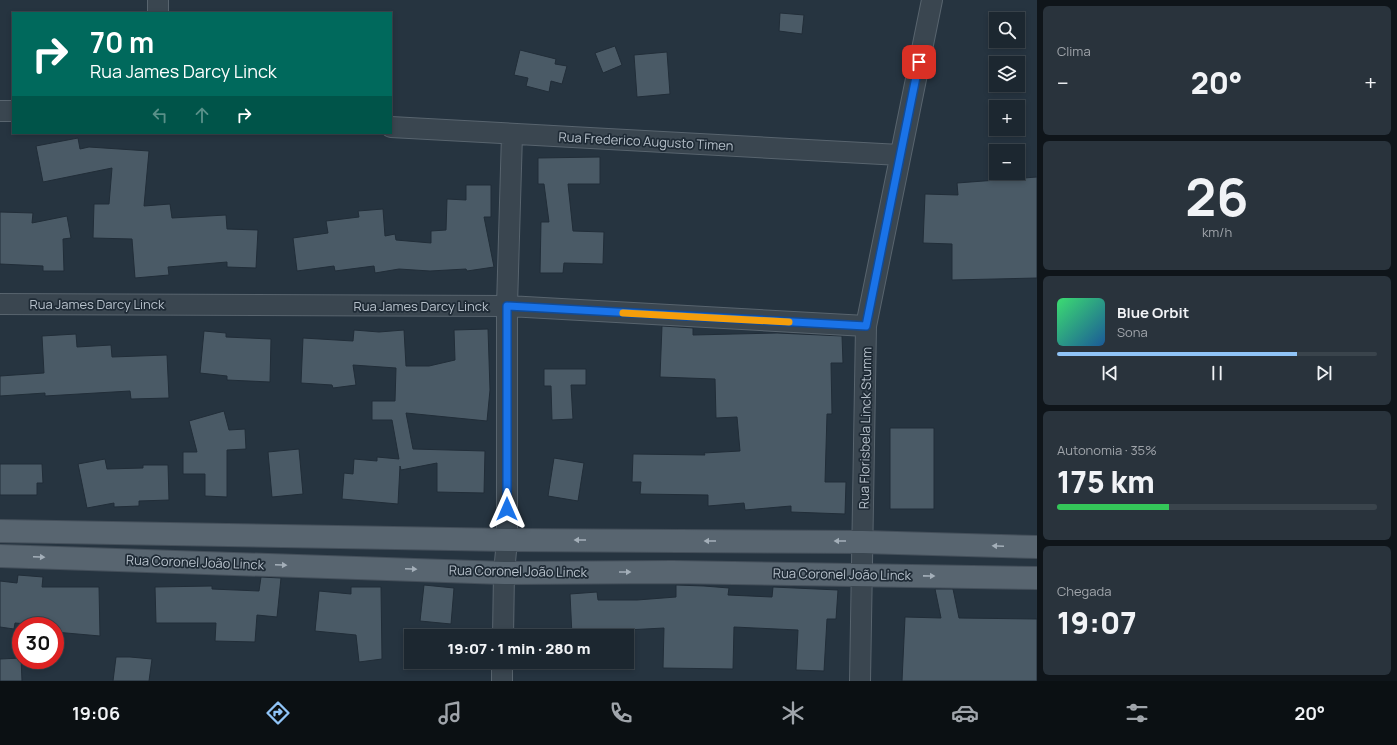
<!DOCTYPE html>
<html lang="pt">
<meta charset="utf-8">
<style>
:root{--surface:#1c2730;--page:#29333c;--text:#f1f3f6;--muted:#a0a5ab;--line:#3a444c;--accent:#90c4f7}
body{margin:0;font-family:Manrope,sans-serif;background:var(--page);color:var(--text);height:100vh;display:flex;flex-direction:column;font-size:15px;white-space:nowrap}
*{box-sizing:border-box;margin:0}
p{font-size:13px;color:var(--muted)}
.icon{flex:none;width:22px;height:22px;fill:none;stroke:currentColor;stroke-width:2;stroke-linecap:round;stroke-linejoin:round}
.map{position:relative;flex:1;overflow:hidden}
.details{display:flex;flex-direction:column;gap:6px;padding:6px;background:#0f151a;width:360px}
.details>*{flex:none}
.hud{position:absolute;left:12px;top:12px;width:380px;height:122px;border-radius:0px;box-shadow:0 2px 6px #0003,0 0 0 1px var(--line);background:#00695c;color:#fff;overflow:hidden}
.buttons{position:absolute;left:989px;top:12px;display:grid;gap:8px}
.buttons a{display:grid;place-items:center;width:36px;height:36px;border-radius:0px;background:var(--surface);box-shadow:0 2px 6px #0003,0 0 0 1px var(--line);font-size:20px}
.speed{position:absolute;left:12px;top:617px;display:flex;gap:8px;font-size:20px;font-weight:700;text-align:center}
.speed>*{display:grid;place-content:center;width:52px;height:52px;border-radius:50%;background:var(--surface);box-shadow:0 2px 6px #0003,0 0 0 1px var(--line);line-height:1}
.speed .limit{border:6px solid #d22;background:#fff;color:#111}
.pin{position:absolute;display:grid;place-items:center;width:34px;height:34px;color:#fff;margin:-17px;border-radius:8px;box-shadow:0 2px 6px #0006}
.me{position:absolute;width:44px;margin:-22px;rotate:0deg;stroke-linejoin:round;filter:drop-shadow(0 0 3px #0008)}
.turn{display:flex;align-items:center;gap:14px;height:84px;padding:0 12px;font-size:18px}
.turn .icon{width:52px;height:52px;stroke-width:2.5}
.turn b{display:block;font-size:28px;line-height:34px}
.lanes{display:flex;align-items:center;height:38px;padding:0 12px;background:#0003;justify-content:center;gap:20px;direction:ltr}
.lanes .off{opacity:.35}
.big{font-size:30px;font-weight:800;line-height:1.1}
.details .card{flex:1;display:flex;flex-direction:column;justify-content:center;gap:6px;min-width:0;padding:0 14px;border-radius:6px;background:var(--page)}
.details .dial{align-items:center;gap:0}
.dial b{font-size:52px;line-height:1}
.song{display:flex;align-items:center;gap:12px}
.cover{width:48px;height:48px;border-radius:6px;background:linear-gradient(135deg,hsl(140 70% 55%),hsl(210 70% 35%))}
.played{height:4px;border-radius:2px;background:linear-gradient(90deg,var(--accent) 75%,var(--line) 75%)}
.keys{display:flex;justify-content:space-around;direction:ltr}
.heat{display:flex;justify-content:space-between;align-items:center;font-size:22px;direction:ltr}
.charge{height:6px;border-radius:3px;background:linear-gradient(90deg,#34c759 35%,var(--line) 0)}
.trip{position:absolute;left:404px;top:629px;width:230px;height:40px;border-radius:0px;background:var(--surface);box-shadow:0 2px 6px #0003,0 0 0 1px var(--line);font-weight:800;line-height:40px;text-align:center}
.menu{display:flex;height:64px;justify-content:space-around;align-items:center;background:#0b1013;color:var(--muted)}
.menu .icon{width:28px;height:28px}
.menu .current{color:var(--accent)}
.menu b{font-size:18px;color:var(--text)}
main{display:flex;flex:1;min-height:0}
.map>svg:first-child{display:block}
.building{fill:#4a5a66;stroke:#212d38}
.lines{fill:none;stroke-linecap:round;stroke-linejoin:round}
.minor-casing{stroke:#58646e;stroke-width:22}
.major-casing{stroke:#444f5a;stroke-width:24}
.minor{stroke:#3a4650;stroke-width:20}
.major{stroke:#586570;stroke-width:22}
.oneway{fill:#a4afb9}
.route-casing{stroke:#114b97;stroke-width:10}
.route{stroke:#1a73e8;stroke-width:7}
.slow{stroke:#f59e0b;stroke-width:7}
.labels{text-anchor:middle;stroke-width:3.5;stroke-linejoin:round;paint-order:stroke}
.street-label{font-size:13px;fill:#b7c1cb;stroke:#1f2b36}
</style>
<main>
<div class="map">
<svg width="1037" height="681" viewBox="0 0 1037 681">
<rect width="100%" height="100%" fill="#263440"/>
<path class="building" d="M780,13L804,15L802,34L779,31Z
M615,46L622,65L603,73L595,53Z
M520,50L556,59L555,64L567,66L562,84L551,81L549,92L526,86L528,78L514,75Z
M667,52L670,94L637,97L634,55Z
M78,138L80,149L89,147L149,151L144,206L170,204L172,218L226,215L227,229L258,230L256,268L227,267V262L168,267L169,275L135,278L132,239L93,238L94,204H109L112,168L43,182L36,146Z
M600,157V184H568L573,231L604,232L603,264L564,263L563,273H540L541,222H549L544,184H538V158Z
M1037,177V278L952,280V244L923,243L925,194L958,195L957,183Z
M466,185H491V217H484L494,267L467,271L466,269L430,271L399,269L375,273L374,266L335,271L334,266L297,271L293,238L328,233L326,221L359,217L358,211L383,209L385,236L395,234L396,240L431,243V231L446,230L447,199L466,200Z
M0,212L33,213L32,223L67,216L71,238L63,239L64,271H43V266L0,264Z
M662,326L693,328V335L777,333L842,336L843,363H831L832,414H827L825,482H846L845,514L791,512V506L745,510L744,503L708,506V495L640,494L641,482H632L633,454L705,455L704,453L740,451L737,417L716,418L715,379L660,377Z
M488,329L490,390L487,421L406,413L413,449L485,451L484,493L437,492V463L401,470L400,466L398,504L342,499L344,473L353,474L354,459L377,461V457L399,459L392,420H372V401H395L396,368L353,365L356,385L333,388L332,385L301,383L303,338L353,341L354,330L379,332L404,330L406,366H429L455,360L454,330Z
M204,331L226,333V337L271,339L270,382L227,380V376L200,373Z
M76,334L77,347L111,345L112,357L167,355L169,398L131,399L130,391L45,396V393L0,396V376L44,373L42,336Z
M544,369H586V385H571L573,419L552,420L551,386H544Z
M224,411L229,430L245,429L246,449L227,450V497L205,496V474H183V452H197L189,421Z
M890,428H934V509H890Z
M299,449L303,494L272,497L268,452Z
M554,458L584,463L578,501L548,496Z
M105,459L107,469L143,468V465H168L169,500L139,501V506L114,507V503L87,508L78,464Z
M0,464H42L43,483H37V495H0Z
M18,575L43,577L42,587H99L100,636L55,632V626L15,623L14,629L0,627V581L17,583Z
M261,577L281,578L277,617L257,615L255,642L215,641L216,623H156L155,587L212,586V589L259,591Z
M424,585L454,588L451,624L420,621Z
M676,585L704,586L729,588L728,595L772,597L773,587L838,590L836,619H827L824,671L796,670L798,630L734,627L733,669L663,668L664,628L626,630V636H572L570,594L597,592L598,600H637L676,597Z
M351,587H381L382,659L359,662L356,635L315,631L319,591L351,594Z
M935,589H953L959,618L1037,619V681H902L905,617L941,618Z
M116,657H130L152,659L149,681H113Z
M21,658L22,681H0V659Z
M573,662H601V667L574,668Z"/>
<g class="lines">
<g class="minor-casing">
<path id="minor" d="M158,0V13
M0,111H13
M391,127L900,155
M0,304L507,306L866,326
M503,636L504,573L507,540V306L512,134
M502,681V662
M860,681L866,326L932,0"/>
</g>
<g class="major-casing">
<path id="major" d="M0,531L507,540L863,542L1037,547
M0,556L504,573L673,572L1037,578"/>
</g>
<use href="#minor" class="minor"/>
<use href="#major" class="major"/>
</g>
<defs><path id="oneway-solid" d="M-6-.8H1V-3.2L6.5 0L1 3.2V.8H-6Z"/></defs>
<g class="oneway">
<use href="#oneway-solid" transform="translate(580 540) rotate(-180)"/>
<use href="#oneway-solid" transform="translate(710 541) rotate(-180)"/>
<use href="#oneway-solid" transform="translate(840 541) rotate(-180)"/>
<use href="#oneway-solid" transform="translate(998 546) rotate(-178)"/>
<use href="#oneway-solid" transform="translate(39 557) rotate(2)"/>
<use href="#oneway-solid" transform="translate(281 565) rotate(2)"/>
<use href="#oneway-solid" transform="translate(411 569) rotate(2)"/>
<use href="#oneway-solid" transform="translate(625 572)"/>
<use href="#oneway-solid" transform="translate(929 576) rotate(1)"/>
</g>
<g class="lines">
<g class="route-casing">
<path id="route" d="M507,509V306L866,326L919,62"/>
</g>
<use href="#route" class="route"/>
<path class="slow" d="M623,313L789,322"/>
</g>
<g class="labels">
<g class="street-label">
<text transform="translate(646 141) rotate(3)" y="5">Rua Frederico Augusto Timen</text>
<text x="97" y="309">Rua James Darcy Linck</text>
<text x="421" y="311">Rua James Darcy Linck</text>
<text transform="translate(865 428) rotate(-89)" y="5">Rua Florisbela Linck Stumm</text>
<text transform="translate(195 562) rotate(2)" y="5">Rua Coronel João Linck</text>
<text transform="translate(518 571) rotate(1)" y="5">Rua Coronel João Linck</text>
<text transform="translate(842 574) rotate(1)" y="5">Rua Coronel João Linck</text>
</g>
</g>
</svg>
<div class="buttons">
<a><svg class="icon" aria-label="search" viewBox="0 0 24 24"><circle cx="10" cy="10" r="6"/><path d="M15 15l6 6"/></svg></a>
<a><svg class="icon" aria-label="layers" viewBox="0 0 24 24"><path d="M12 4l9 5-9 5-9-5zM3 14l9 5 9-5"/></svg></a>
<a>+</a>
<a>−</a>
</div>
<div class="speed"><div class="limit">30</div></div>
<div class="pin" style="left:919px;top:62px;background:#d93025"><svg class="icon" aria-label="arrive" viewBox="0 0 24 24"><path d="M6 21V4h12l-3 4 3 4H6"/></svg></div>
<svg class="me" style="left:507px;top:509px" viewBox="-20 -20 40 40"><path d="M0-17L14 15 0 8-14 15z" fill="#1a73e8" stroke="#fff" stroke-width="4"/></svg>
<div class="trip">19:07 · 1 min · 280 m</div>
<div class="hud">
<div class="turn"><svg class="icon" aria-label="right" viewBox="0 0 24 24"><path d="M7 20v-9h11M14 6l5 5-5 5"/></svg><div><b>70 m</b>Rua James Darcy Linck</div></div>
<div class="lanes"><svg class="icon off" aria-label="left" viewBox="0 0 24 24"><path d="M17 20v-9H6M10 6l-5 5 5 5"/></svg><svg class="icon off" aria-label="ahead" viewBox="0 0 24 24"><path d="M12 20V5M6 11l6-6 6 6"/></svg><svg class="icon" aria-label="right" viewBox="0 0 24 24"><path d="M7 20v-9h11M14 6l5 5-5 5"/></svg></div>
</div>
</div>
<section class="details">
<div class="card"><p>Clima</p>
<div class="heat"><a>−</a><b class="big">20°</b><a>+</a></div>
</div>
<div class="card dial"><b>26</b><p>km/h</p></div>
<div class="card">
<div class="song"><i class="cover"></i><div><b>Blue Orbit</b><p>Sona</p></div></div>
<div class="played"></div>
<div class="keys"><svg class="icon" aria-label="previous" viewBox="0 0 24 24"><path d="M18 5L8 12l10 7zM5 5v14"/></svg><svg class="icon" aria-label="pause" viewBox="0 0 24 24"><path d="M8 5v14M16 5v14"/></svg><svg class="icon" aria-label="next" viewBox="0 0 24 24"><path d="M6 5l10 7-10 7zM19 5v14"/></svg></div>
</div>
<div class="card"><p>Autonomia · 35%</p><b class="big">175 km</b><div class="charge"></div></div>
<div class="card"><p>Chegada</p><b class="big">19:07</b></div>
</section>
</main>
<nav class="menu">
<b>19:06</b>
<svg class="icon current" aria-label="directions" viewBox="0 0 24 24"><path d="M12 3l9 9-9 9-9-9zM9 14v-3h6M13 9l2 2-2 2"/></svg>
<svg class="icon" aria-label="music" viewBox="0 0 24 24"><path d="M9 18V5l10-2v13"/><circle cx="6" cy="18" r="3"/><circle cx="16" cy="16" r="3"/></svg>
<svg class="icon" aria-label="phone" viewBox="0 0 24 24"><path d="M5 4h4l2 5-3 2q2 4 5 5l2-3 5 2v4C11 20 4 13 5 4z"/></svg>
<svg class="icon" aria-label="climate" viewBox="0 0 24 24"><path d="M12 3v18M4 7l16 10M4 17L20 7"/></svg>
<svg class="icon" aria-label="car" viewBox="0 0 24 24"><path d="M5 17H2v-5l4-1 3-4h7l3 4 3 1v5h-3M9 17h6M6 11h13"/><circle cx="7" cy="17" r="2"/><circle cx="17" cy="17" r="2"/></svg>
<svg class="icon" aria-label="filters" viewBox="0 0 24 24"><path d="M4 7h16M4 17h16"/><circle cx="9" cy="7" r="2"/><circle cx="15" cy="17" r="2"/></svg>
<b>20°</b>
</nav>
